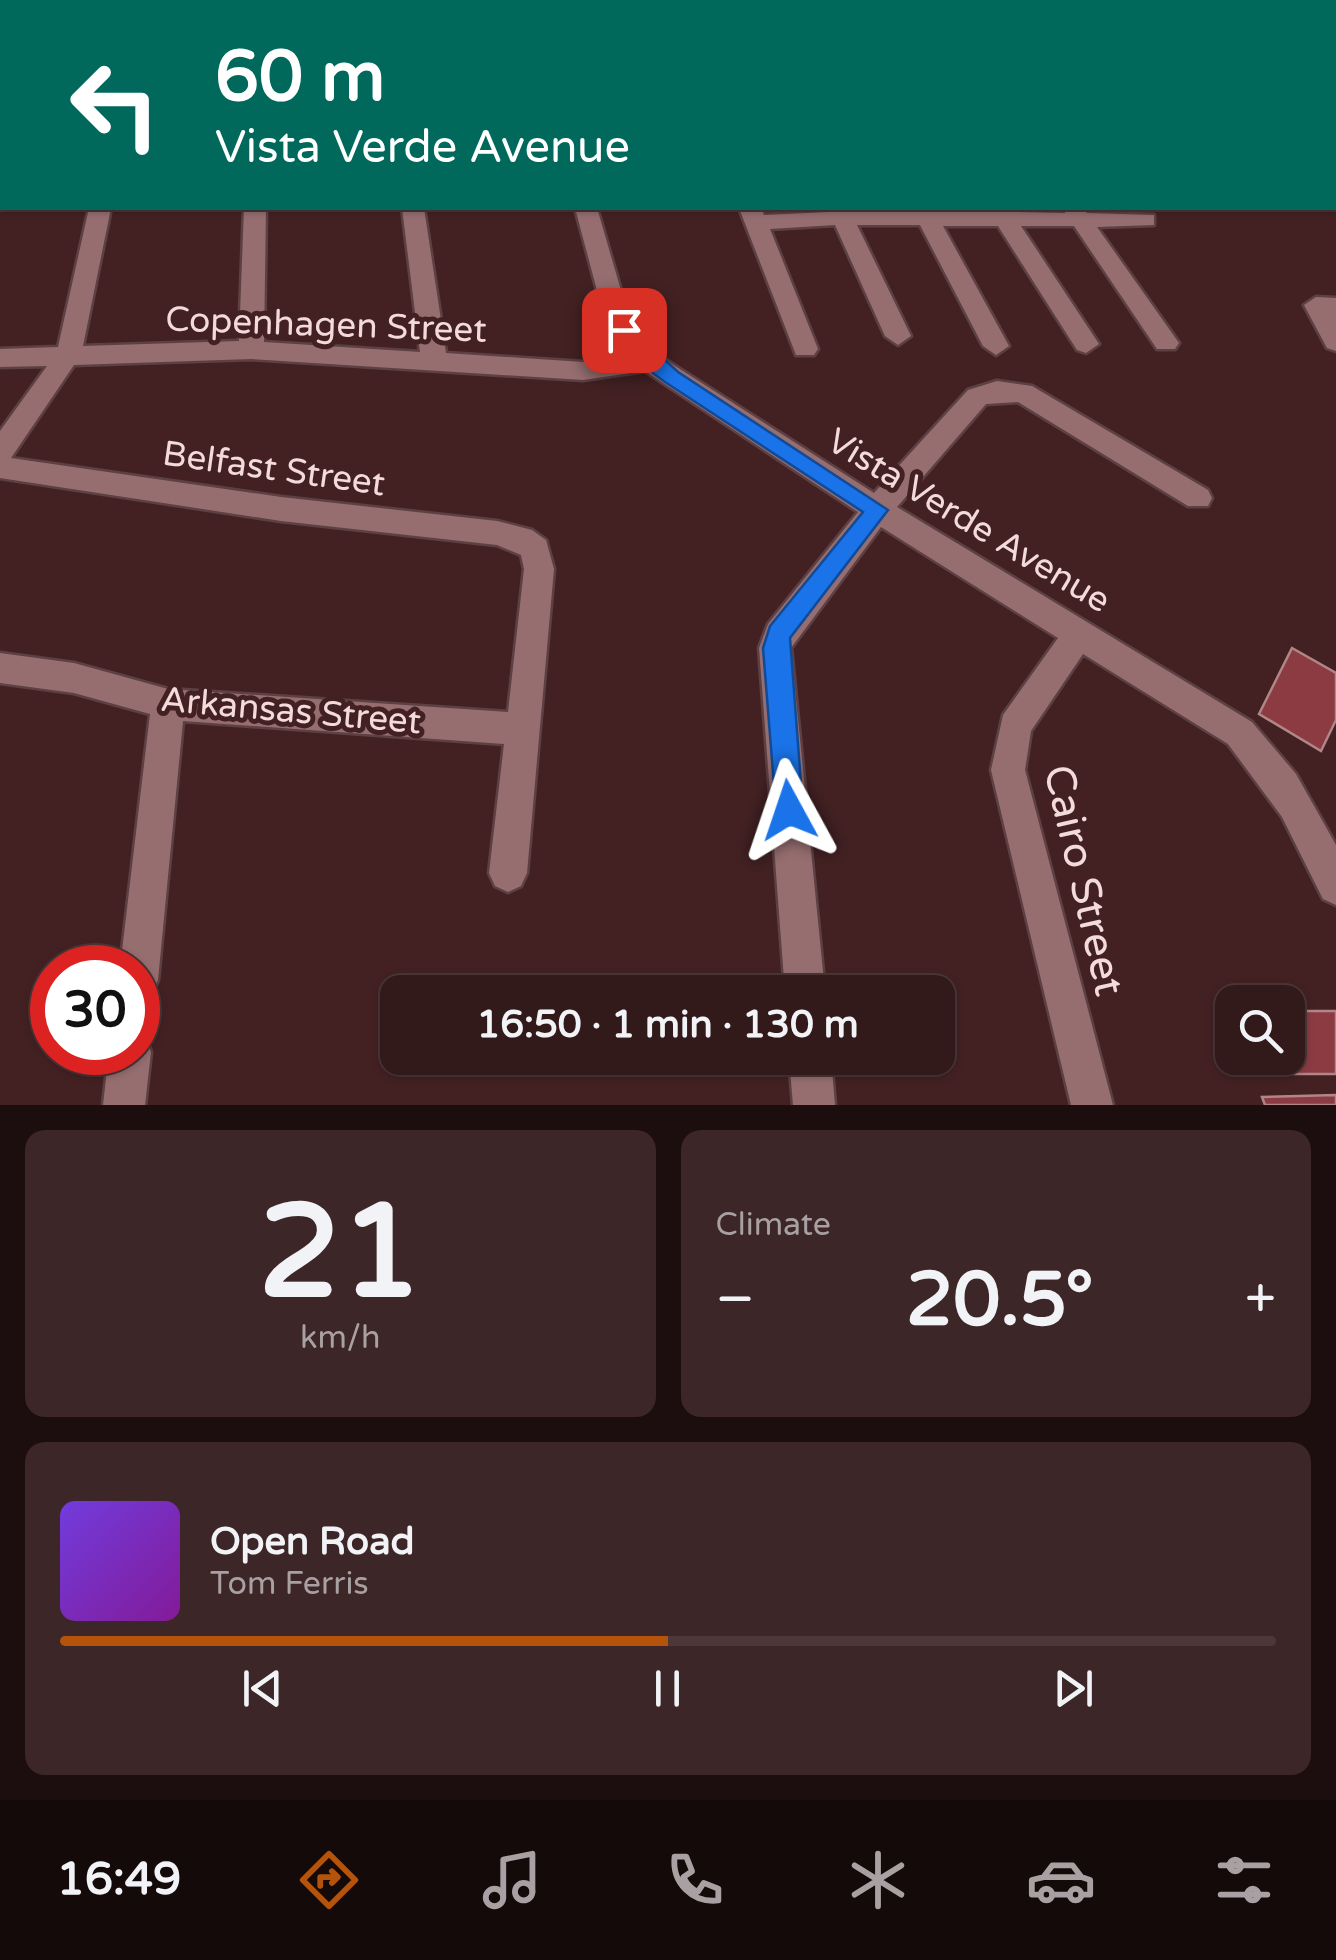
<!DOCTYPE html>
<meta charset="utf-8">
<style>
:root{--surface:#32191a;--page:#3d2627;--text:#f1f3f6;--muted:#a8a0a2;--line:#4d3839;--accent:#b45309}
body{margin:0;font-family:"Varela Round",sans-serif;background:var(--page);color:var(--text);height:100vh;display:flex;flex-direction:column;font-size:38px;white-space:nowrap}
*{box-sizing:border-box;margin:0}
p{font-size:32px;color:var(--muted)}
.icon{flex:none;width:55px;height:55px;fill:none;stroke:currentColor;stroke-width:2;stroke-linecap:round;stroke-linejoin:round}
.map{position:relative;height:1105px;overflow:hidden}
.panel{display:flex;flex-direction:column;gap:25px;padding:25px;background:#1c0e0e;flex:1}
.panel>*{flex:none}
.banner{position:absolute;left:0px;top:0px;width:1338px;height:210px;box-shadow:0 2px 8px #0004,0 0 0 2px var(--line);background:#00695c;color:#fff;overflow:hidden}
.buttons{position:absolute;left:1215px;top:985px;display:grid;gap:20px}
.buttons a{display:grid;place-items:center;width:90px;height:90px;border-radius:20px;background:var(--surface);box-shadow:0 2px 8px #0004,0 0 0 2px var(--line);font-size:50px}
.speed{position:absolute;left:30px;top:945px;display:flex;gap:20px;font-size:50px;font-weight:700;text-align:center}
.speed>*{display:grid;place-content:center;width:130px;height:130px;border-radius:50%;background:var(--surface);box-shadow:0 2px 8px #0004,0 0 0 2px var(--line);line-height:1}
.speed .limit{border:15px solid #d22;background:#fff;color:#111}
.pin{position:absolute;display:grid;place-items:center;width:85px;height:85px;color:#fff;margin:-42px;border-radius:20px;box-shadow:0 5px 15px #0006}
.me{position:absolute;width:110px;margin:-55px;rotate:355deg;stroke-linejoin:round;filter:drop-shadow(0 0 8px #0008)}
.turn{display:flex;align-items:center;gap:35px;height:210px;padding:0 50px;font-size:45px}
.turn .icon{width:130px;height:130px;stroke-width:2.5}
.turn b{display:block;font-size:70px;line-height:85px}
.big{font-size:75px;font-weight:800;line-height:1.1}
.panel .card{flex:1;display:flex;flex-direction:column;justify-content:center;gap:15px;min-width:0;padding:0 35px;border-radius:20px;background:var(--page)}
.panel .dial{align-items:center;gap:0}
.dial b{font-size:130px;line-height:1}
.song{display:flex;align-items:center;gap:30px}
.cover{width:120px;height:120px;border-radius:15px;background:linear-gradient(135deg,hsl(260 70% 55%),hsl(290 70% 35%))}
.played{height:10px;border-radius:5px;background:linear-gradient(90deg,var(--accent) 50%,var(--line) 50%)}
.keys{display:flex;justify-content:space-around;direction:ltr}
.heat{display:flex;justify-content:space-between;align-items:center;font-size:55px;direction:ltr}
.panel .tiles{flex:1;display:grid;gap:25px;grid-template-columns:1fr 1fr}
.card:last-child{grid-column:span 2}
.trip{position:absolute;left:380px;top:975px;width:575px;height:100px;border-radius:20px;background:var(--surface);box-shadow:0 2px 8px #0004,0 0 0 2px var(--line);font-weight:800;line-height:100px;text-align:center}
.dock{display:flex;height:160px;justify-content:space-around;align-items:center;background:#140a0a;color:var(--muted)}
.dock .icon{width:70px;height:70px}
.dock .on{color:var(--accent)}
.dock b{font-size:45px;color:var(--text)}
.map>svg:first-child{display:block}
.building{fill:#8c3b43;stroke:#b08687;stroke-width:2.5}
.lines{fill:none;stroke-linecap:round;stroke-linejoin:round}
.minor-casing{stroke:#5d4043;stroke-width:5}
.minor{fill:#966e70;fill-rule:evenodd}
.route{fill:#1a73e8;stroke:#114b97;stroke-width:2.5}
.labels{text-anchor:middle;stroke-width:10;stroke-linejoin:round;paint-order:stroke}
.street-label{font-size:35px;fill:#f3dbdc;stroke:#432123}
.near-street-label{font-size:42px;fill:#f3dbdc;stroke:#432123}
</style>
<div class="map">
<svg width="1336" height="1105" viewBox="0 0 1336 1105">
<rect width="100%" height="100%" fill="#432123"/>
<path class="building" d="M1292,648L1336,673V720L1321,751L1259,714Z
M1288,1011H1336V1074H1260L1255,1058H1288Z
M1336,1095V1105H1265L1262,1097Z"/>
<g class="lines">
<g class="minor-casing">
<path id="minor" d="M214,0H233L235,2H216Z
M388,0H408L410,2H390Z
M1013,0H1032L1034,2H1015Z
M1335,79H1336V91H1335Z
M1335,181H1336V195H1335Z
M89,208H111L83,346L239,341L244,208H266L264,342L420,352L402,208H424L446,353L583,362L631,355L603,313L575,208H597L627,311L658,355L874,493L968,390L997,381L1032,386L1208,490L1212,498L1208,506H1188L1018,402L986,404L897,507L1252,722L1296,774L1336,845V905L1323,899L1282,817L1228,744L1083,654L1031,731L1025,770L1113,1105H1071L991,770L1003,715L1058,638L881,527L791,648L825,992H785L759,648L768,624L858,512L645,371L583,380L251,359L74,365L11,458L281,497L497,521L532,530L546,540L554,569L527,873L521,886L508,892L495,886L489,873L504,744L183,721L158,980L152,994L138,1000V968H120L150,714L74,693L0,683V653L74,663L168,689L508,712L524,569L521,555L497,545L281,521L0,478V431L47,366L0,367V349L58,347Z
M739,208H761L764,215L829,212L827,208L989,212L987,208H1009L1012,212L1065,213V208H1083L1087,213L1154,215V225L1097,227L1179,343L1175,349H1157L1074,226H1021L1099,344L1086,353L1077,350L998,226H943L1009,346L996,355L983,346L920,225H857L911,336L898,345L885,336L835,225L770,229L818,349L814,355H796Z
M1316,297L1336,298V351L1327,348L1304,305Z
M138,1034L145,1037L151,1052L145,1105H103L109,1052H138Z
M789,1058H831L835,1105H793Z"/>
</g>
<use href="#minor" class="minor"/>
</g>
<path class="route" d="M624,323L678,372L888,510L790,638L803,810L799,820L789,824L780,820L776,810L763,648L770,626L863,512L665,382L642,365L615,330Z"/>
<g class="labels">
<g class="street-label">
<text transform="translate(326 324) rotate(2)" y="12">Copenhagen Street</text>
<text transform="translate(274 468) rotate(8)" y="12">Belfast Street</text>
<text transform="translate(969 520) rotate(31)" y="12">Vista Verde Avenue</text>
<text transform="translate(291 710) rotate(5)" y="12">Arkansas Street</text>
</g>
<g class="near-street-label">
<text transform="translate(1085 880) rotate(77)" y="15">Cairo Street</text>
</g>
</g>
</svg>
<div class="buttons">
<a><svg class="icon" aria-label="search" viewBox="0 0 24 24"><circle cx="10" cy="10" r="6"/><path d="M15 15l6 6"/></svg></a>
</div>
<div class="speed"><div class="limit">30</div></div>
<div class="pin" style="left:624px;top:330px;background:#d93025"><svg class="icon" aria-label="arrive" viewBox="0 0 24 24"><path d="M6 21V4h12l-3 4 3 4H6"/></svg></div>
<svg class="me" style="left:789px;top:810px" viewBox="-20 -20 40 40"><path d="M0-17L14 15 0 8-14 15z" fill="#1a73e8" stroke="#fff" stroke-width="4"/></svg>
<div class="trip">16:50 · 1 min · 130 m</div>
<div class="banner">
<div class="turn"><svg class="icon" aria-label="left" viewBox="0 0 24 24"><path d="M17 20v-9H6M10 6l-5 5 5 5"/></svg><div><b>60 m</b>Vista Verde Avenue</div></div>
</div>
</div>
<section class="panel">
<div class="tiles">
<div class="card dial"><b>21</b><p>km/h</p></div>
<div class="card"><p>Climate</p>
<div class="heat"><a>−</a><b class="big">20.5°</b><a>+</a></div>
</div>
<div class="card">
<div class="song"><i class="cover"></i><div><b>Open Road</b><p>Tom Ferris</p></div></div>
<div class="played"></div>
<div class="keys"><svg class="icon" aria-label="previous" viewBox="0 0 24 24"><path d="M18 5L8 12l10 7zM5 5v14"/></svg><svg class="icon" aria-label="pause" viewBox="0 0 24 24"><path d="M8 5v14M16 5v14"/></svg><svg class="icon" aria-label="next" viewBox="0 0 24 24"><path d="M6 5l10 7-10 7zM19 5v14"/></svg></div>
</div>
</div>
</section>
<nav class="dock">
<b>16:49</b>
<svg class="icon on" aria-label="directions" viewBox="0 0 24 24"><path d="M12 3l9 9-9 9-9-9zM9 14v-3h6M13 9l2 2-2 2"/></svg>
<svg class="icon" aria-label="music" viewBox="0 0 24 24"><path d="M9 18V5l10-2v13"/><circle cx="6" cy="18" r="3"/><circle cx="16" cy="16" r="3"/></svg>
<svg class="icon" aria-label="phone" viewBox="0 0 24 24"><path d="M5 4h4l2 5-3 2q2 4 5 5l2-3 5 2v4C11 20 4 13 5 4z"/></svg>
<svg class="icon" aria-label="climate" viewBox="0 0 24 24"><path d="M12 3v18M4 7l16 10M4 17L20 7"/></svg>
<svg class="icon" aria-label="car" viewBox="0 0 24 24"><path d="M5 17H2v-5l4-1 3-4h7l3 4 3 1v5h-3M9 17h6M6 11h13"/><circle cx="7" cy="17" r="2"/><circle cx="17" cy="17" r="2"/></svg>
<svg class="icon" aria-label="filters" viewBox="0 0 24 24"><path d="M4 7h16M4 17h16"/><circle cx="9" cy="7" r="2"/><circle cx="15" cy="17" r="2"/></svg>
</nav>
